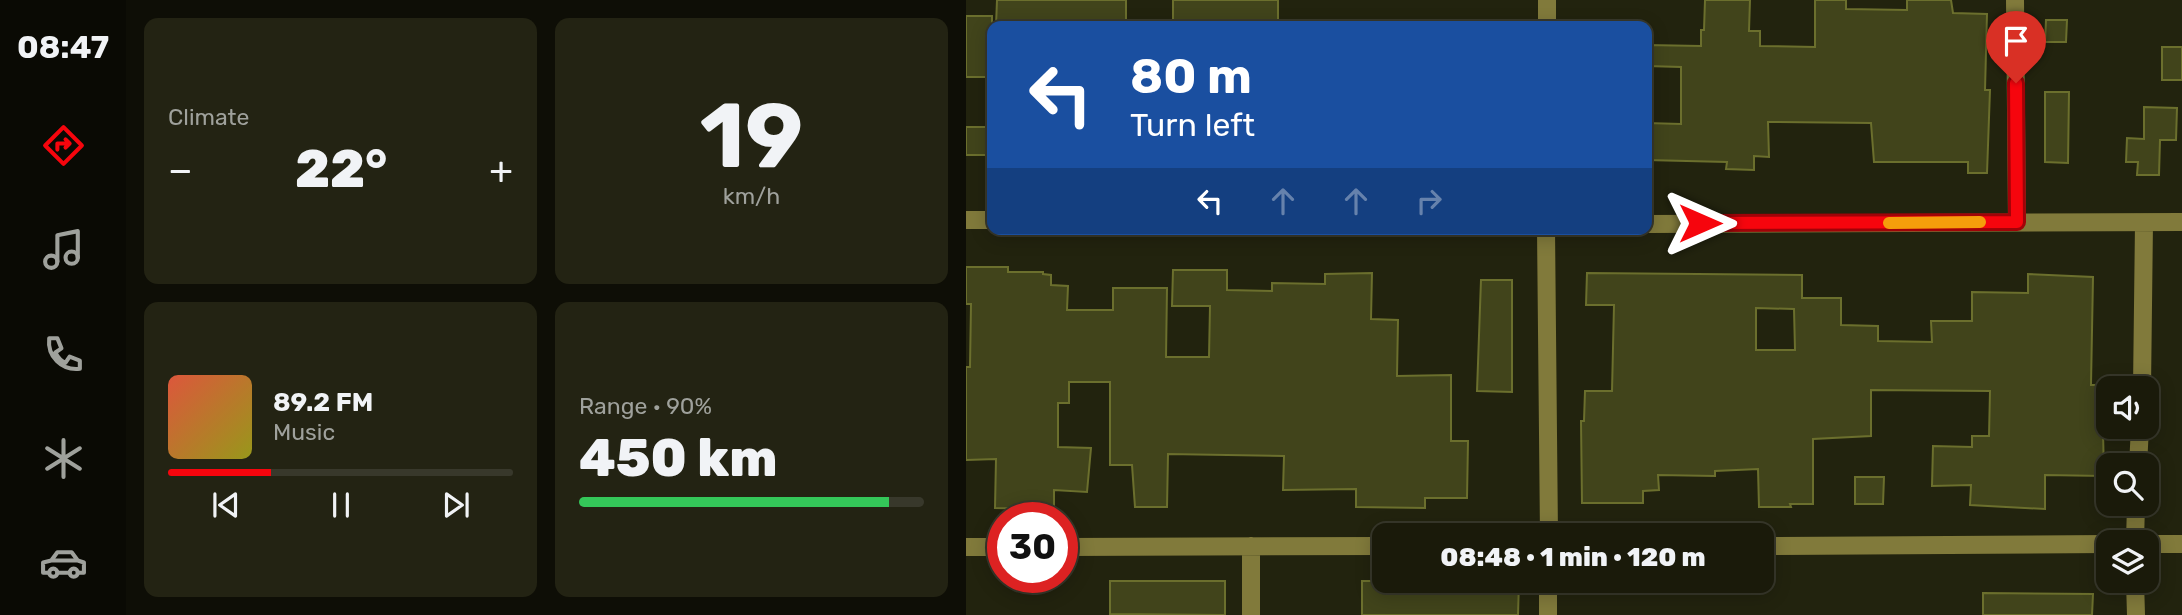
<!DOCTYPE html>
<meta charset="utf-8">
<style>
:root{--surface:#1a1a0a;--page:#232313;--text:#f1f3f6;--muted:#9fa19c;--line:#38382b;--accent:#f6050d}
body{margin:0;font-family:Rubik,sans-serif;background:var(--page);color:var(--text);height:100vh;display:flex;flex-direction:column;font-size:26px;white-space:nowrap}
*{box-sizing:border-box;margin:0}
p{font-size:23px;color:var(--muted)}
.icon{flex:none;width:38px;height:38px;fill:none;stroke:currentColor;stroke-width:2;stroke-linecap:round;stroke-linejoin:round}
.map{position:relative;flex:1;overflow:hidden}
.details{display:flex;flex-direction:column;gap:18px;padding:18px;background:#0e0e06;width:840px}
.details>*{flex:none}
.hud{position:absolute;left:21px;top:21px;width:665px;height:214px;border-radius:14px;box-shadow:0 4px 18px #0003,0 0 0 2px var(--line);background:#1a4fa0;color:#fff;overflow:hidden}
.controls{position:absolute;left:1130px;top:376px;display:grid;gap:14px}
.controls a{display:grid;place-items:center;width:63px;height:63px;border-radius:14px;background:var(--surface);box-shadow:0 4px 18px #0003,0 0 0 2px var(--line);font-size:35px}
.speed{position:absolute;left:21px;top:502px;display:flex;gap:14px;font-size:35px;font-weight:700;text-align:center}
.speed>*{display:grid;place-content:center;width:91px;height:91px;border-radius:50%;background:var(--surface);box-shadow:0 4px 18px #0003,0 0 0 2px var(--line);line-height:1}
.speed .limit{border:10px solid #d22;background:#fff;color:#111}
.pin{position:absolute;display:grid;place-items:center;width:60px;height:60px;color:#fff;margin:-72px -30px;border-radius:50% 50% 50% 0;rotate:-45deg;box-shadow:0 0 7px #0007}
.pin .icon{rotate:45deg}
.me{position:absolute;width:77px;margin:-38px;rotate:90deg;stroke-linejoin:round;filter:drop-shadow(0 0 5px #0008)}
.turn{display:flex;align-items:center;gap:24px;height:147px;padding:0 28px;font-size:32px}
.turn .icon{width:91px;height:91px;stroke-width:2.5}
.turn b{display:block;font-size:49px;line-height:60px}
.lanes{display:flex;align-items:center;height:66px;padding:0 28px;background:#0003;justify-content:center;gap:35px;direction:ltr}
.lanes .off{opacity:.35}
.big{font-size:52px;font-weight:800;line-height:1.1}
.details .widget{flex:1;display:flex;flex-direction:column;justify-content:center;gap:10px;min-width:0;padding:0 24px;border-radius:14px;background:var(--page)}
.details .dial{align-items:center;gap:0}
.dial b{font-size:91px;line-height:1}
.song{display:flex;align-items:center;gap:21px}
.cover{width:84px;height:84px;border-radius:10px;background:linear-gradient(135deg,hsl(10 70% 55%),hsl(60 70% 35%))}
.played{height:7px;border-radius:4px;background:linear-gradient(90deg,var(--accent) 30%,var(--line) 30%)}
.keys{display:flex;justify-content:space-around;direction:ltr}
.heat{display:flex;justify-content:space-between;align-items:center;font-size:38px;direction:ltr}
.charge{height:10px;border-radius:5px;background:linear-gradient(90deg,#34c759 90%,var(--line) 0)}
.details .tiles{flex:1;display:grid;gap:18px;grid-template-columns:repeat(2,1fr)}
.trip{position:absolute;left:406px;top:523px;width:402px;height:70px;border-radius:14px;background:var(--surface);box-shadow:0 4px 18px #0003,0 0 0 2px var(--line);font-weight:800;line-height:70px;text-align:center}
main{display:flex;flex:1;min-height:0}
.tab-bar{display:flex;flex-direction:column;width:126px;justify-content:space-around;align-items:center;background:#0a0a04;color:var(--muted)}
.tab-bar .icon{width:49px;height:49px}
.tab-bar .active{color:var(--accent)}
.tab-bar b{font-size:32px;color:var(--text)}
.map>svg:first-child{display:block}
.building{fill:#41441b;stroke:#6b6f2d;stroke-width:2;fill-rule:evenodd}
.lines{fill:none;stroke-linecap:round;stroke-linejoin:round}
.minor{stroke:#817a3b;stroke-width:18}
.route-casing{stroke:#a00308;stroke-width:18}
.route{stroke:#f6050d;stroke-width:12}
.slow{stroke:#f59e0b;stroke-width:12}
</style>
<main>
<nav class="tab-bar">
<b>08:47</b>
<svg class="icon active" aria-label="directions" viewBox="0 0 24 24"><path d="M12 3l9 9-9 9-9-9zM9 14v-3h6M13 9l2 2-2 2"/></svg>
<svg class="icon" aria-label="music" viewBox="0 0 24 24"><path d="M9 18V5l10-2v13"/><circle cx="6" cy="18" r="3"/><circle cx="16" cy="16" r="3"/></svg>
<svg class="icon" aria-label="phone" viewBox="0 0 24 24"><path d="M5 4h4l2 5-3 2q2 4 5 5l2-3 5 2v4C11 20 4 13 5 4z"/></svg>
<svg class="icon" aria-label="climate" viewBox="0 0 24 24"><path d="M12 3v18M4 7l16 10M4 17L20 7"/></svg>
<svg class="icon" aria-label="car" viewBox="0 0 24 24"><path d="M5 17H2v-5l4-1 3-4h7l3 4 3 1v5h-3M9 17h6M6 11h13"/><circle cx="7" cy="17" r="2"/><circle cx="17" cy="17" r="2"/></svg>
</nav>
<section class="details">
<div class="tiles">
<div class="widget"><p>Climate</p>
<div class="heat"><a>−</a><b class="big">22°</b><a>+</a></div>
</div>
<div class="widget dial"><b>19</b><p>km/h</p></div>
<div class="widget">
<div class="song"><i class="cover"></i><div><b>89.2 FM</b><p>Music</p></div></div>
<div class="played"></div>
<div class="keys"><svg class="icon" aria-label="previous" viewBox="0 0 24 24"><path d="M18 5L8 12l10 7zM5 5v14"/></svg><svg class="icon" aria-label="pause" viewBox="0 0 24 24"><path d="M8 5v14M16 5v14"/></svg><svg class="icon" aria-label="next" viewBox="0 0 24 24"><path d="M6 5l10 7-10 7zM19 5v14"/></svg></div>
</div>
<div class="widget"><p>Range · 90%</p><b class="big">450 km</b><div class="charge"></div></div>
</div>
</section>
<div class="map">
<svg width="1216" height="615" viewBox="0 0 1216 615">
<rect width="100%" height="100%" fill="#22230e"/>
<path class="building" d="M31,0H160V26H30Z
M207,0H312V26L207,24Z
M739,0H784L783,31H794V46L849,47V0H880V9L941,10V0H985L987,13L1021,14L1019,90H1024L1021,173H1002V162H908L905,123L802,122L803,157L788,156V170L760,169L761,162L681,160V123L715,124V67L681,66V45L735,46V30H738Z
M0,16H26V77H0Z
M1080,20H1101L1100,42H1079Z
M1196,47H1216V80H1196Z
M1079,92H1103L1102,163L1079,162Z
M1178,107L1211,108L1210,140H1194L1193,175H1171L1172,162H1160L1161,138L1178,139Z
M0,127H26V155H0Z
M0,267H42V272H77V274L85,275V285L102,286L101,310H147V288H201L200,357H243L244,306H206L207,270H261V290L306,291V283L359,284V274L406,273L405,319L432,320L431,376L485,375V441H502L501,498H459V508L390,507V489L317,490L318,456L202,454L201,507H169L166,465H144V382H103V403H92V447L125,448L121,492L88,490V509L29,508L30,459L0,460V367H4L5,304H0Z
M621,273L836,275V298H875V325L912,326V341L966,342L965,321H1006V292L1062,293V274L1127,277L1125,385H1136L1138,476L1079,475V509L1004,505L1005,485L966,486L967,446L1006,447V436H1023L1024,391L905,390V436L847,439V504H824L825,507H793L792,469L749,471V476L692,475L693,490L677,491V503H616L615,421H618L619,391H646L648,305H620ZM790,308L828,309L829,350H790Z
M515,280H546V392L511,391Z
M889,477H918L917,504H889Z
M144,581H259V615L144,614Z
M396,581H553L552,615H396Z
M1017,593L1127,594L1126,615H1017Z"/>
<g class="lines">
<path class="minor" d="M1049,0L1051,222
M581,26V0
M0,220H26
M681,224L1216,222
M580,229L583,536
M1176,388L1178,223
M1172,466L1174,427
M1169,542L1170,504
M1181,544H1216
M796,546L1143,544
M0,547H37
M96,547L418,546
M1169,581L1170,615
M285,615V546
M582,615V581"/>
</g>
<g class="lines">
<g class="route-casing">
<path id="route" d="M734,223L1051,222L1050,83"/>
</g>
<use href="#route" class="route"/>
<path class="slow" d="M923,223L1014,222"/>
</g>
</svg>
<div class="controls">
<a><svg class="icon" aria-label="sound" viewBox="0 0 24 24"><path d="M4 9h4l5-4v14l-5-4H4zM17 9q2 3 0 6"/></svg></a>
<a><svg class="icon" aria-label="search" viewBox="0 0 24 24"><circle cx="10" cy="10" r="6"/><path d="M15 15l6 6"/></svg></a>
<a><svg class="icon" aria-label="layers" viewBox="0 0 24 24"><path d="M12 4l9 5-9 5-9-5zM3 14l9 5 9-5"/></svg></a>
</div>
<div class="speed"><div class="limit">30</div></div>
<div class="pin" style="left:1050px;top:83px;background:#d93025"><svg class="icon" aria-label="arrive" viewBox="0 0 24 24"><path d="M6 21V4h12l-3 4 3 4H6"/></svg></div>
<svg class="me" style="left:734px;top:223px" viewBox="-20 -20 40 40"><path d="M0-17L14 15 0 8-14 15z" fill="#f6050d" stroke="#fff" stroke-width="4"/></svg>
<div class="trip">08:48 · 1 min · 120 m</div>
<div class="hud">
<div class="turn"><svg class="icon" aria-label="left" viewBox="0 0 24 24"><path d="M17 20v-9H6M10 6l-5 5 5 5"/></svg><div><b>80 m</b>Turn left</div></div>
<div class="lanes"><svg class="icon" aria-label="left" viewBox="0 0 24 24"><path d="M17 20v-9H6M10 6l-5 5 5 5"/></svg><svg class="icon off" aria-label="ahead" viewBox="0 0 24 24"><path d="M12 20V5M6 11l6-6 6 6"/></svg><svg class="icon off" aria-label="ahead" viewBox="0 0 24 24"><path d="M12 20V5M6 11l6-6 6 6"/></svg><svg class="icon off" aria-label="right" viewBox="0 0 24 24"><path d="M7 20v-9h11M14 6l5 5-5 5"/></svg></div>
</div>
</div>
</main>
